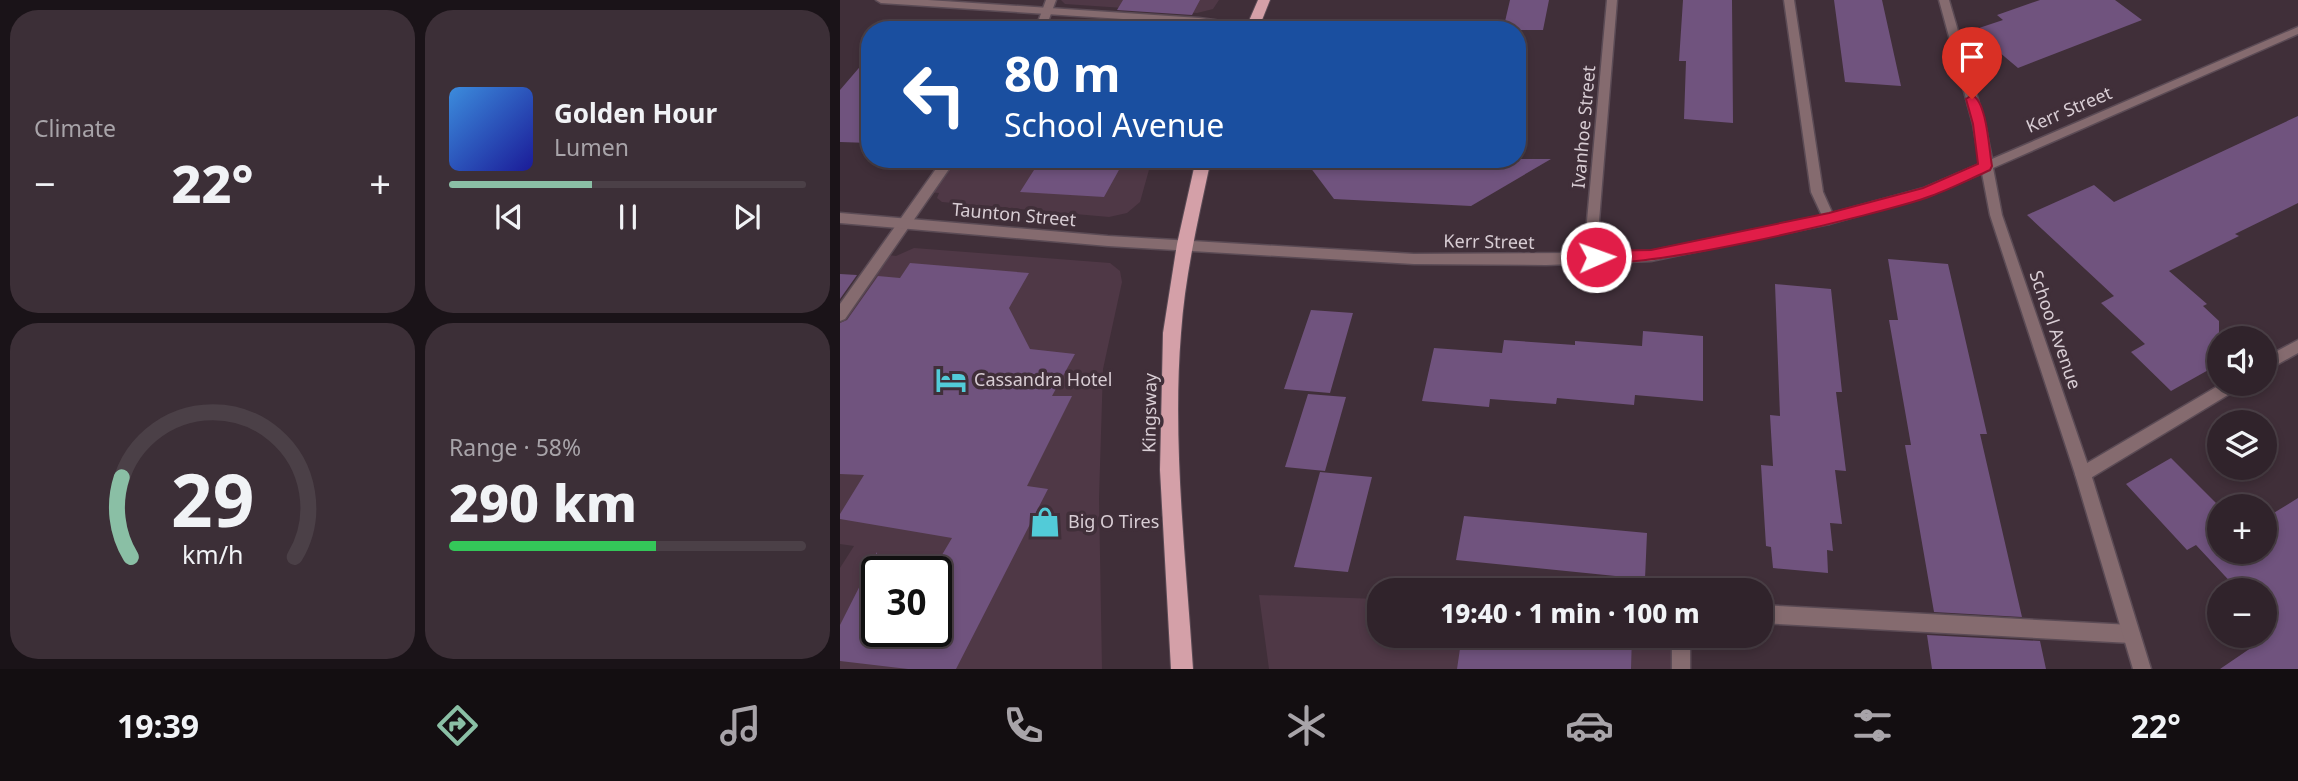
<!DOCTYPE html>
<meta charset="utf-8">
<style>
:root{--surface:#30232b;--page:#3c2f37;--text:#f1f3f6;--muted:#a8a4a9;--line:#4b4047;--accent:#8abfa5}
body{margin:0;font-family:"Noto Sans",sans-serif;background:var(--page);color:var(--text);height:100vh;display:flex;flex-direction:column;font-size:26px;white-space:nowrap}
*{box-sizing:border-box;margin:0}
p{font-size:23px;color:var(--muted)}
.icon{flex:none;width:38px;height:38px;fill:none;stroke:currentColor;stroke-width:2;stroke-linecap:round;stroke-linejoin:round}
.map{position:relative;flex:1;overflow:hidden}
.sheet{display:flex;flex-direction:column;gap:10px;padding:10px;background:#1a1318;width:840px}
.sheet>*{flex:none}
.hud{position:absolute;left:21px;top:21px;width:665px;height:147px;border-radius:28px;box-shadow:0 4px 10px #0003,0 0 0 2px var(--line);background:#1a4fa0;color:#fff;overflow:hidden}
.fabs{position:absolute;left:1367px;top:326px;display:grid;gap:14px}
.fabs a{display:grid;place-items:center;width:70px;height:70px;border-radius:50%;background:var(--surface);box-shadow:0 4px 10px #0003,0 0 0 2px var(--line);font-size:35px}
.speed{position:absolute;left:21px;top:556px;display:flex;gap:14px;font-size:35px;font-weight:700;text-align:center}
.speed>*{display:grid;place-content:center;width:91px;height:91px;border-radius:50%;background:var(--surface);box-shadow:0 4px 10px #0003,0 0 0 2px var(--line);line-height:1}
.speed .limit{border:4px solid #111;border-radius:10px;background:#fff;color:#111}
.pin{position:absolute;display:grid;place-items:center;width:60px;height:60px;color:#fff;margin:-72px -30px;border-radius:50% 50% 50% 0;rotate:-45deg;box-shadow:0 0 7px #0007}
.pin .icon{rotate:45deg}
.me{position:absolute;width:77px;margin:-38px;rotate:88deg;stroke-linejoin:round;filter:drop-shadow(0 0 5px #0008)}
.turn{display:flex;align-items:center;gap:24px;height:147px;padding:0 28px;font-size:32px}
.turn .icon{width:91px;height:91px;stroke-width:2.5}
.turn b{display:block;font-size:49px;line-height:60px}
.big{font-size:52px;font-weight:800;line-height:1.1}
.sheet .card{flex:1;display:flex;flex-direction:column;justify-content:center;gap:10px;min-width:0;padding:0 24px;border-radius:28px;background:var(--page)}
.sheet .dial{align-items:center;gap:0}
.dial svg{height:182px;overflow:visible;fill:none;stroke:var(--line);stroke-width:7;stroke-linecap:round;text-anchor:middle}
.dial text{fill:var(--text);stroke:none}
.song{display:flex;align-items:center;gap:21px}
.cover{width:84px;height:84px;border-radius:10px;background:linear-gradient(135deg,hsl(210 70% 55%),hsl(240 70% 35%))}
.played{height:7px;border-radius:4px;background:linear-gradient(90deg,var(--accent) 40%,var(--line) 40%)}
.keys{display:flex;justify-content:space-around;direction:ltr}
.heat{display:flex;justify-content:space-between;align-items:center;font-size:38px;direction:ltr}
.charge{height:10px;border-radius:5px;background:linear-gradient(90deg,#34c759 58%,var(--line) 0)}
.sheet .tiles{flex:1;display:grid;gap:10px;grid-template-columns:repeat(2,1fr)}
.trip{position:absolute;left:527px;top:578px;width:406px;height:70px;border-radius:28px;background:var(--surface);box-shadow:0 4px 10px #0003,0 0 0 2px var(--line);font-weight:800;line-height:70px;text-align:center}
.menu{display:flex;height:112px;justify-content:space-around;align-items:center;background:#130e11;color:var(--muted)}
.menu .icon{width:49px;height:49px}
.menu .current{color:var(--accent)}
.menu b{font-size:32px;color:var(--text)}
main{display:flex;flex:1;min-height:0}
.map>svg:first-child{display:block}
.built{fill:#4f3846;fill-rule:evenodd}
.building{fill:#70537e}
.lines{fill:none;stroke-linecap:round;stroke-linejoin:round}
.lane-casing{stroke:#5b4b55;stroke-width:3}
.street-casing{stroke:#5b4b55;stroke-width:3}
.primary-casing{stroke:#5b4b55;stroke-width:2}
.lane{fill:#856b6f;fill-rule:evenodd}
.street{fill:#856b6f;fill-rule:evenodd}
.primary{fill:#d4a0a8;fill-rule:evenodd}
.route{fill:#e11d48;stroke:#92132f;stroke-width:2}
.labels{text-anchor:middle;stroke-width:7;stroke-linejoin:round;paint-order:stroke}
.street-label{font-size:18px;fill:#d8cdd4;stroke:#402f39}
.poi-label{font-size:18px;fill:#d8cdd4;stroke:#402f39;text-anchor:start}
</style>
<main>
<section class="sheet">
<div class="tiles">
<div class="card"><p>Climate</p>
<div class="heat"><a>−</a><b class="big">22°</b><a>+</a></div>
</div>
<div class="card">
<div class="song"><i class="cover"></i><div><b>Golden Hour</b><p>Lumen</p></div></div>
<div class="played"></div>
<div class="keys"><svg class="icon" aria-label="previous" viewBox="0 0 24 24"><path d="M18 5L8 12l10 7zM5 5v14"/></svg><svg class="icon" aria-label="pause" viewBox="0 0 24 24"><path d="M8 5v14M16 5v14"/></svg><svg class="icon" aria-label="next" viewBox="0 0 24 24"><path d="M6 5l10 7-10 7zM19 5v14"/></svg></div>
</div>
<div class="card dial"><svg viewBox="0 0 100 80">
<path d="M14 69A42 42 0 1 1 86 69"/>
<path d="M14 69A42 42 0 0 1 10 34" stroke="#8abfa5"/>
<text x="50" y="56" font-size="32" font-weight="700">29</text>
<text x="50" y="72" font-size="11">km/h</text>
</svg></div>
<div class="card"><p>Range · 58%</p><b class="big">290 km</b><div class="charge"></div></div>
</div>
</section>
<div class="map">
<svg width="1458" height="669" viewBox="0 0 1458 669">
<rect width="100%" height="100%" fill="#402f39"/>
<path class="built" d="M221,0H379L373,9L357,13L225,4Z
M110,159H312L300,202L287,213L269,217L102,202L97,198L99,193L88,192Z
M74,248L270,263L280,271L282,282L263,369L259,498L262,669H0V568L14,546L0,544V315L41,254L56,256ZM37,572H96V632H37Z
M419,595L539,599V635H841V669H429Z"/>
<path class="building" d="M283,0H360L352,15L277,10Z
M670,0H709L703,30H663Z
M843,0H892L893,123L844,119L846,61H839Z
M994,0H1042L1061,86L1005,82Z
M1200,0H1275L1302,20L1178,68L1146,41L1152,39L1139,28L1163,20L1157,15Z
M270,21L346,26L344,30H265Z
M30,55V143L0,142V90Z
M1458,116V203L1395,234L1399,236L1329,271L1367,304L1363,306L1379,321V364L1331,391L1291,352L1305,344L1261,303L1274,296L1187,215L1254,185L1274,202Z
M201,159H285L264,197L180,192Z
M464,159H711L631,206L494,199Z
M1048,259L1108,264L1147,434H1140L1182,617L1094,612L1065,445H1071L1049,320H1058Z
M70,263L189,273L169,308L190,349L235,354L212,396H232L187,486L208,489L116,669H68L0,661V625L37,552V632H96V565L112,538L0,519V514L24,475L0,474V323L7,320L38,276L60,278Z
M0,274L17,275L0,299Z
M935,284L991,289L1002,392H996L1006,471L995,470L1002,524L990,523L993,551L987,550L988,573L933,568L931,547L926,546L921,465L933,466L930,415L940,416Z
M471,310L513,313L490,393L444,389Z
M803,331L863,336V401L795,395L794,405L717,398L716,404L650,399L649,407L582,401L594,348L662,353L664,340L735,345V341L802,346Z
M468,394L506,397L485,471L445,467Z
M1331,458L1379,506V551H1424V519L1458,498V669H1380L1424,639V590H1398L1356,545L1347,550L1286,484Z
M480,472L532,477L508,572L454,567Z
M624,516L807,533L805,579L616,560Z
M622,635H792L791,669H617Z
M1087,635L1200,641L1206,669H1092Z"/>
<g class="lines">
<g class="lane-casing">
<path id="lane" d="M206,0H216L205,30H195Z
M944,0H954L983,192L995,219L989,224L985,222L971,192Z
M103,159H116L5,319L0,321V304Z
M1458,340V353L1424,372V358Z
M1383,383H1403L1401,387L1249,479L1243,481L1237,479L1235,474L1237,469Z
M920,605L1291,625L1297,628L1300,634L1297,640L1291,643L920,623Z
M832,635H850V669H832Z"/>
</g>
<g class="street-casing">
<path id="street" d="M36,0H88L359,18L411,25L416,28L400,30L359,24L41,3Z
M767,0H777L759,221L762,253L811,251L989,214L1084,188L1140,164L1133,124L1099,0H1109L1145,124L1152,159L1458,27V34L1153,168L1162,215L1251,474L1311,669H1293L1235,474L1150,215L1142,173L1091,195L989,224L811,261L706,265L574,264L268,246L0,223V213L268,236L574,254L749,253L747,221Z"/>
</g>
<g class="primary-casing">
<path id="primary" d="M418,0H430L418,30H405Z
M356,159H371C359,216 345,274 341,333C332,443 346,559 353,669H331L320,470L323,333L337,244Z"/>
</g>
<use href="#lane" class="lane"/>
<use href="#street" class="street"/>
<use href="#primary" class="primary"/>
</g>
<path class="route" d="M1132,95C1147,101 1149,150 1152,166L1150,170C1130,179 1111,189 1091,196C1053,211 765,282 749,257L756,251L811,250L989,213L1083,188L1138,164L1133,124L1126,99Z"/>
<defs>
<g id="hotel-bare" transform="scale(2.415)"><path d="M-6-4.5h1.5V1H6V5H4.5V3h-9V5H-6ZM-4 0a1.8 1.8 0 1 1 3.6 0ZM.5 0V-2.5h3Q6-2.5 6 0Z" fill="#52cbd8" stroke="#402f39" stroke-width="2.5" paint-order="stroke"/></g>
<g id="shop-bare" transform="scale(2.415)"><path d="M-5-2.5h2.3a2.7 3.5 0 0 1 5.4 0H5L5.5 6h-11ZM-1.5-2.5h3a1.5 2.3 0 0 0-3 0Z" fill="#52cbd8" stroke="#402f39" stroke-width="2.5" paint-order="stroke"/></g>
</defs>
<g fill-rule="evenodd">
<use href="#hotel-bare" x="111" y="380"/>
<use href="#shop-bare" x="205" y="522"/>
</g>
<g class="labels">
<g class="street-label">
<text transform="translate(1229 110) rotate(-23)" y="6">Kerr Street</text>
<text transform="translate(744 127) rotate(-85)" y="6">Ivanhoe Street</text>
<text transform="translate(174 215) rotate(5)" y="6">Taunton Street</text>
<text transform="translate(649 242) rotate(1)" y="6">Kerr Street</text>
<text transform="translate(1215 330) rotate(71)" y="6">School Avenue</text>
<text transform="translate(310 413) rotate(-89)" y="6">Kingsway</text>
</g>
<g class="poi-label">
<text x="134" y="386">Cassandra Hotel</text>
<text x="228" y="528">Big O Tires</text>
</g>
</g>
</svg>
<div class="fabs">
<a><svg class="icon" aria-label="sound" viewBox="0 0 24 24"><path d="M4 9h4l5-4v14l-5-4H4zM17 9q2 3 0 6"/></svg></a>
<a><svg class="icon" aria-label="layers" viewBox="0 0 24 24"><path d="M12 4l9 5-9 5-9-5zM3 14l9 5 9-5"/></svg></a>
<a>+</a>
<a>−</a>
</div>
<div class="speed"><div class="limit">30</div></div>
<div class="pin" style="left:1132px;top:99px;background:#d93025"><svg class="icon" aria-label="arrive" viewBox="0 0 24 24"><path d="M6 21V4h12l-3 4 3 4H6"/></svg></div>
<svg class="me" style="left:756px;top:257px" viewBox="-20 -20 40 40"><circle r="17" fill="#e11d48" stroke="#fff" stroke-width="3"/><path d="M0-11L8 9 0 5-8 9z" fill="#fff"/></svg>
<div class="trip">19:40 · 1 min · 100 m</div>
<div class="hud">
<div class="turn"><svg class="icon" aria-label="left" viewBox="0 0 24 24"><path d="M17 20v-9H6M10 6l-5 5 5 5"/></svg><div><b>80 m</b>School Avenue</div></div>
</div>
</div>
</main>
<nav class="menu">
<b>19:39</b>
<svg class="icon current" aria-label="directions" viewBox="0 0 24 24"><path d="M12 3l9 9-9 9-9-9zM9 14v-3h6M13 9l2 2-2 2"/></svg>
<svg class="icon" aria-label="music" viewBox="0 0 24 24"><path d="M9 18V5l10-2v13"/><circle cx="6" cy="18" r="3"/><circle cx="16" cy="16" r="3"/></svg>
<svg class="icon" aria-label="phone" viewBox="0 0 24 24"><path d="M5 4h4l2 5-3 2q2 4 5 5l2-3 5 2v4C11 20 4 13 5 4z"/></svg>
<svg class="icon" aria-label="climate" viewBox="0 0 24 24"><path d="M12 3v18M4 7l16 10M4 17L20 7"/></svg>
<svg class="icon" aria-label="car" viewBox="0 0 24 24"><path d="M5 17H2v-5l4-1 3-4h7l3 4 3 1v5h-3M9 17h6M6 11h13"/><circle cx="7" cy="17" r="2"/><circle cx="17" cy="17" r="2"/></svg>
<svg class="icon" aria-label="filters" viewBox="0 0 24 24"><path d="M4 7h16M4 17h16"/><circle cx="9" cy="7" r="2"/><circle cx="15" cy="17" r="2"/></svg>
<b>22°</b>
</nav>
